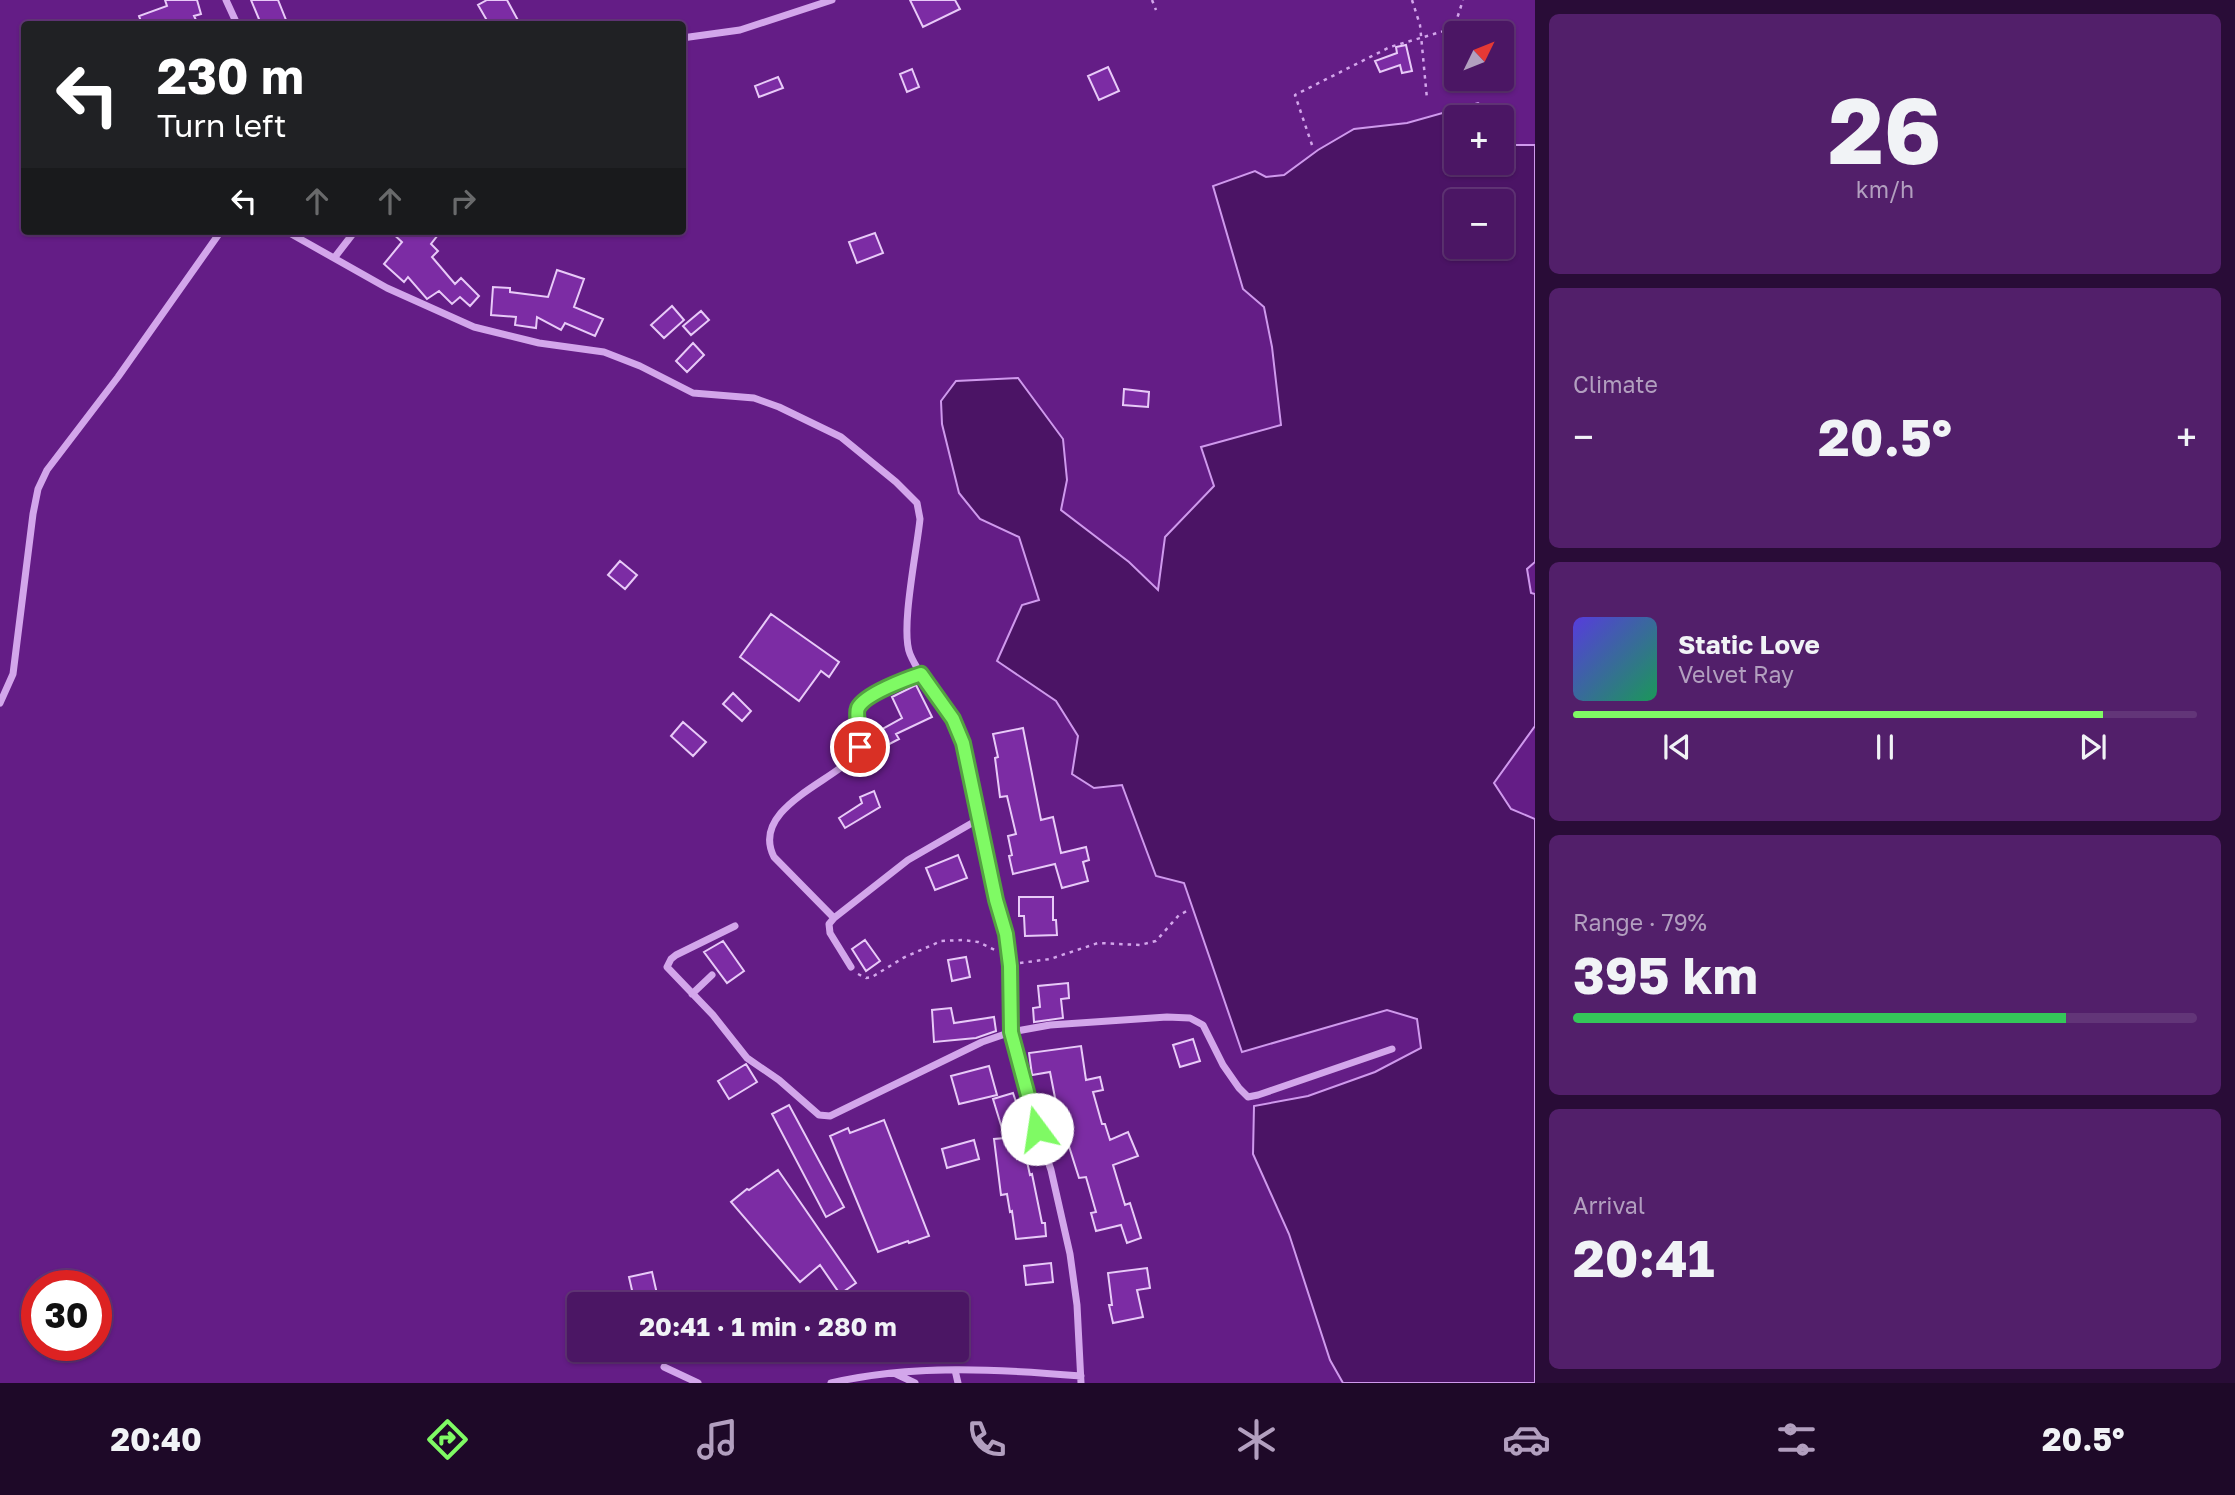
<!DOCTYPE html>
<meta charset="utf-8">
<style>
:root{--surface:#4b1664;--page:#521f6a;--text:#f1f3f6;--muted:#b29fbf;--line:#623578;--accent:#7ffa64}
body{margin:0;font-family:"Golos Text",sans-serif;background:var(--page);color:var(--text);height:100vh;display:flex;flex-direction:column;font-size:26px;white-space:nowrap}
*{box-sizing:border-box;margin:0}
p{font-size:23px;color:var(--muted)}
.icon{flex:none;width:38px;height:38px;fill:none;stroke:currentColor;stroke-width:2;stroke-linecap:round;stroke-linejoin:round}
.map{position:relative;flex:1;overflow:hidden}
.drawer{display:flex;flex-direction:column;gap:14px;padding:14px;background:#290c37;width:700px}
.drawer>*{flex:none}
.banner{position:absolute;left:21px;top:21px;width:665px;height:214px;border-radius:7px;box-shadow:0 2px 5px #0004,0 0 0 2px var(--line);background:#202124;color:#fff;overflow:hidden}
.needle{width:46px;rotate:47deg}
.buttons{position:absolute;left:1444px;top:21px;display:grid;gap:14px}
.buttons a{display:grid;place-items:center;width:70px;height:70px;border-radius:7px;background:var(--surface);box-shadow:0 2px 5px #0004,0 0 0 2px var(--line);font-size:35px}
.speed{position:absolute;left:21px;top:1270px;display:flex;gap:14px;font-size:35px;font-weight:700;text-align:center}
.speed>*{display:grid;place-content:center;width:91px;height:91px;border-radius:50%;background:var(--surface);box-shadow:0 2px 5px #0004,0 0 0 2px var(--line);line-height:1}
.speed .limit{border:10px solid #d22;background:#fff;color:#111}
.pin{position:absolute;display:grid;place-items:center;width:60px;height:60px;color:#fff;margin:-30px;border:4px solid #fff;border-radius:50%;box-shadow:0 2px 7px #0007}
.me{position:absolute;width:77px;margin:-38px;rotate:346deg;stroke-linejoin:round;filter:drop-shadow(0 0 5px #0008)}
.turn{display:flex;align-items:center;gap:24px;height:147px;padding:0 21px;font-size:32px}
.turn .icon{width:91px;height:91px;stroke-width:2.5}
.turn b{display:block;font-size:49px;line-height:60px}
.lanes{display:flex;align-items:center;height:66px;padding:0 21px;background:#0003;justify-content:center;gap:35px;direction:ltr}
.lanes .off{opacity:.35}
.big{font-size:52px;font-weight:700;line-height:1.1}
.drawer .widget{flex:1;display:flex;flex-direction:column;justify-content:center;gap:10px;min-width:0;padding:0 24px;border-radius:10px;background:var(--page)}
.drawer .dial{align-items:center;gap:0}
.dial b{font-size:91px;line-height:1}
.song{display:flex;align-items:center;gap:21px}
.cover{width:84px;height:84px;border-radius:10px;background:linear-gradient(135deg,hsl(250 70% 55%),hsl(150 70% 35%))}
.played{height:7px;border-radius:4px;background:linear-gradient(90deg,var(--accent) 85%,var(--line) 85%)}
.keys{display:flex;justify-content:space-around;direction:ltr}
.heat{display:flex;justify-content:space-between;align-items:center;font-size:38px;direction:ltr}
.charge{height:10px;border-radius:5px;background:linear-gradient(90deg,#34c759 79%,var(--line) 0)}
.trip{position:absolute;left:567px;top:1292px;width:402px;height:70px;border-radius:7px;background:var(--surface);box-shadow:0 2px 5px #0004,0 0 0 2px var(--line);font-weight:700;line-height:70px;text-align:center}
.tab-bar{display:flex;height:112px;justify-content:space-around;align-items:center;background:#1e0928;color:var(--muted)}
.tab-bar .icon{width:49px;height:49px}
.tab-bar .current{color:var(--accent)}
.tab-bar b{font-size:32px;color:var(--text)}
main{display:flex;flex:1;min-height:0}
.map>svg:first-child{display:block}
.water{fill:#4b1465;stroke:#cf99ed;stroke-width:2;fill-rule:evenodd}
.building{fill:#7c2ca4;stroke:#e8caf8;stroke-width:2}
.lines{fill:none;stroke-linecap:round;stroke-linejoin:round}
.path{stroke:#d3a6eb;stroke-width:2.5;stroke-dasharray:3.5 5;stroke-linecap:butt}
.street{stroke:#d3a6eb;stroke-width:7}
.route-casing{stroke:#53a241;stroke-width:18}
.route{stroke:#7ffa64;stroke-width:12}
</style>
<main>
<div class="map">
<svg width="1535" height="1383" viewBox="0 0 1535 1383">
<rect width="100%" height="100%" fill="#641d86"/>
<path class="water" d="M1478,103L1496,117H1456V163H1502V124L1511,145H1535V562L1527,569L1531,593L1535,594V726L1494,783L1511,809L1535,819V1383H1343L1330,1360L1289,1234L1253,1154L1254,1106L1308,1096L1375,1072L1421,1048L1417,1019L1387,1010L1242,1052L1184,883L1156,876L1122,785L1094,788L1072,774L1078,736L1056,701L997,661L1022,605L1039,600L1019,537L980,519L959,493L942,424L941,401L956,381L1018,378L1063,439L1067,480L1061,510L1129,562L1158,590L1165,537L1214,486L1201,447L1281,425L1272,347L1264,307L1243,289L1213,186L1255,171L1266,177L1284,175L1318,150L1354,129L1407,123ZM1456,201H1502V247H1456Z"/>
<path class="building" d="M165,0H197L201,14L194,16L198,24H142L139,16L167,6Z
M251,0H278L286,20L275,24H261Z
M487,0H507L520,24H489L478,5Z
M910,0H955L960,9L923,27Z
M1406,45L1412,71L1402,73L1400,65L1380,72L1375,61L1397,53L1396,47Z
M1108,67L1119,91L1099,100L1088,76Z
M912,69L919,87L907,92L900,74Z
M778,77L783,88L759,97L755,86Z
M390,231H441L431,244L438,251L432,257L455,284L461,278L479,296L470,306L460,297L452,304L439,291L427,299L408,277L404,282L384,264L402,242Z
M875,233L883,253L857,263L849,242Z
M557,270L584,279L574,307L603,319L595,336L565,323L561,330L537,317L536,328L515,325L516,317L491,315L493,287L510,288V292L548,297Z
M672,306L684,320L664,338L651,325Z
M701,311L709,320L691,335L683,326Z
M693,343L704,355L687,372L676,361Z
M1124,389L1149,392L1148,407L1123,405Z
M620,561L637,575L625,589L608,575Z
M771,614L839,662L829,677L821,671L799,701L740,657Z
M916,685L932,717L896,734L899,739L878,750L870,736L902,718L892,697Z
M733,693L751,711L742,721L723,704Z
M683,722L706,742L693,756L671,736Z
M1023,728L1041,820L1053,817L1061,853L1086,847L1089,860L1083,862L1088,881L1062,888L1055,864L1013,874L1009,856L1012,855L1008,836L1016,834L1007,796L1000,797L995,758L998,757L993,734Z
M874,791L880,807L845,828L839,818L862,803L860,797Z
M958,855L967,878L935,890L926,868Z
M1019,897H1053V920H1056L1057,935L1025,936L1024,916H1019Z
M865,940L880,961L866,971L852,949Z
M723,941L744,971L727,983L704,952Z
M966,957L970,977L952,981L948,960Z
M1068,983L1069,998L1061,999L1063,1018L1034,1022L1033,1008L1040,1007L1038,986Z
M951,1008L954,1023L994,1017L996,1031L976,1038L934,1042L932,1010Z
M1193,1039L1200,1061L1180,1067L1173,1045Z
M1081,1046L1086,1080L1100,1077L1103,1090L1093,1092L1102,1124H1105L1110,1140L1128,1132L1138,1156L1113,1165L1125,1205L1130,1203L1141,1238L1127,1243L1121,1225L1096,1231L1091,1213L1096,1212L1086,1177L1079,1178L1073,1159L1057,1108L1050,1072L1032,1075L1029,1053Z
M746,1064L757,1082L729,1099L718,1081Z
M989,1066L997,1095L959,1104L951,1076Z
M1013,1093L1023,1122L1013,1125L1017,1159L1026,1157L1030,1175L1032,1174L1042,1223H1045L1046,1236L1016,1239L1012,1211L1010,1212L1007,1194L1001,1195L994,1139L1005,1138L993,1099Z
M789,1105L844,1207L826,1217L772,1114Z
M884,1120L929,1236L909,1243L908,1241L878,1252L830,1136L848,1128L850,1133Z
M974,1140L979,1159L947,1168L942,1149Z
M778,1170L856,1283L840,1294L820,1265L800,1282L731,1202L747,1189L749,1190Z
M1051,1263L1053,1282L1026,1285L1024,1266Z
M1147,1268L1150,1288L1137,1290L1143,1317L1113,1323L1109,1305H1112L1108,1273Z
M652,1272L657,1294L634,1299L629,1277Z"/>
<g class="lines">
<path class="path" d="M1152,0L1156,10
M1412,0L1420,25L1427,99
M1312,145L1295,95L1390,47L1454,28L1463,0
M1020,963L1050,959L1098,943L1140,945L1156,941L1179,915L1189,910
M858,974L866,978L872,977L903,958L941,941L964,940L978,942L997,951"/>
<path class="street" d="M226,0L237,24
M682,38L740,30L832,0
M286,231L387,288L474,327L539,343L604,352L640,366L693,393L754,398L779,407L841,437L896,482L917,503L920,519C917,550 900,630 910,654C920,678 939,696 952,717C957,725 960,734 963,743L996,899L1006,934L1010,966L1011,1032L1037,1129L1051,1170L1070,1254L1077,1305L1081,1383
M335,257L355,231
M0,703L13,674L33,514L38,489L47,470L118,377L221,231
M834,918L774,857C751,812 823,785 849,761C873,738 846,719 864,702C878,689 903,680 921,674
M735,926L676,955L671,959L667,967L713,1015L747,1058L779,1080L819,1115L830,1116L982,1042L1011,1032L1050,1025L1167,1017L1190,1018L1203,1025L1223,1065L1239,1088L1248,1097L1258,1095L1392,1049
M851,967L830,933L829,924L834,918L908,860L979,819
M692,994L712,975
M664,1367L698,1383
M955,1370L958,1383
M896,1374L915,1383
M831,1383C912,1364 998,1369 1081,1376"/>
</g>
<g class="lines">
<g class="route-casing">
<path id="route" d="M860,747C861,736 855,715 858,708C865,694 906,679 921,674L953,719L963,743L996,900L1006,934L1010,966L1011,1032L1037,1129"/>
</g>
<use href="#route" class="route"/>
</g>
</svg>
<div class="buttons">
<a><svg class="needle" viewBox="-14 -14 28 28"><path d="M0-13l5 13h-10z" fill="#e53935"/><path d="M0 13l5-13h-10z" fill="#b29fbf"/></svg></a>
<a>+</a>
<a>−</a>
</div>
<div class="speed"><div class="limit">30</div></div>
<div class="pin" style="left:860px;top:747px;background:#d93025"><svg class="icon" aria-label="arrive" viewBox="0 0 24 24"><path d="M6 21V4h12l-3 4 3 4H6"/></svg></div>
<svg class="me" style="left:1037px;top:1129px" viewBox="-20 -20 40 40"><circle r="19" fill="#fff"/><path d="M0-13L10 11 0 6-10 11z" fill="#7ffa64"/></svg>
<div class="trip">20:41 · 1 min · 280 m</div>
<div class="banner">
<div class="turn"><svg class="icon" aria-label="left" viewBox="0 0 24 24"><path d="M17 20v-9H6M10 6l-5 5 5 5"/></svg><div><b>230 m</b>Turn left</div></div>
<div class="lanes"><svg class="icon" aria-label="left" viewBox="0 0 24 24"><path d="M17 20v-9H6M10 6l-5 5 5 5"/></svg><svg class="icon off" aria-label="ahead" viewBox="0 0 24 24"><path d="M12 20V5M6 11l6-6 6 6"/></svg><svg class="icon off" aria-label="ahead" viewBox="0 0 24 24"><path d="M12 20V5M6 11l6-6 6 6"/></svg><svg class="icon off" aria-label="right" viewBox="0 0 24 24"><path d="M7 20v-9h11M14 6l5 5-5 5"/></svg></div>
</div>
</div>
<section class="drawer">
<div class="widget dial"><b>26</b><p>km/h</p></div>
<div class="widget"><p>Climate</p>
<div class="heat"><a>−</a><b class="big">20.5°</b><a>+</a></div>
</div>
<div class="widget">
<div class="song"><i class="cover"></i><div><b>Static Love</b><p>Velvet Ray</p></div></div>
<div class="played"></div>
<div class="keys"><svg class="icon" aria-label="previous" viewBox="0 0 24 24"><path d="M18 5L8 12l10 7zM5 5v14"/></svg><svg class="icon" aria-label="pause" viewBox="0 0 24 24"><path d="M8 5v14M16 5v14"/></svg><svg class="icon" aria-label="next" viewBox="0 0 24 24"><path d="M6 5l10 7-10 7zM19 5v14"/></svg></div>
</div>
<div class="widget"><p>Range · 79%</p><b class="big">395 km</b><div class="charge"></div></div>
<div class="widget"><p>Arrival</p><b class="big">20:41</b></div>
</section>
</main>
<nav class="tab-bar">
<b>20:40</b>
<svg class="icon current" aria-label="directions" viewBox="0 0 24 24"><path d="M12 3l9 9-9 9-9-9zM9 14v-3h6M13 9l2 2-2 2"/></svg>
<svg class="icon" aria-label="music" viewBox="0 0 24 24"><path d="M9 18V5l10-2v13"/><circle cx="6" cy="18" r="3"/><circle cx="16" cy="16" r="3"/></svg>
<svg class="icon" aria-label="phone" viewBox="0 0 24 24"><path d="M5 4h4l2 5-3 2q2 4 5 5l2-3 5 2v4C11 20 4 13 5 4z"/></svg>
<svg class="icon" aria-label="climate" viewBox="0 0 24 24"><path d="M12 3v18M4 7l16 10M4 17L20 7"/></svg>
<svg class="icon" aria-label="car" viewBox="0 0 24 24"><path d="M5 17H2v-5l4-1 3-4h7l3 4 3 1v5h-3M9 17h6M6 11h13"/><circle cx="7" cy="17" r="2"/><circle cx="17" cy="17" r="2"/></svg>
<svg class="icon" aria-label="filters" viewBox="0 0 24 24"><path d="M4 7h16M4 17h16"/><circle cx="9" cy="7" r="2"/><circle cx="15" cy="17" r="2"/></svg>
<b>20.5°</b>
</nav>
